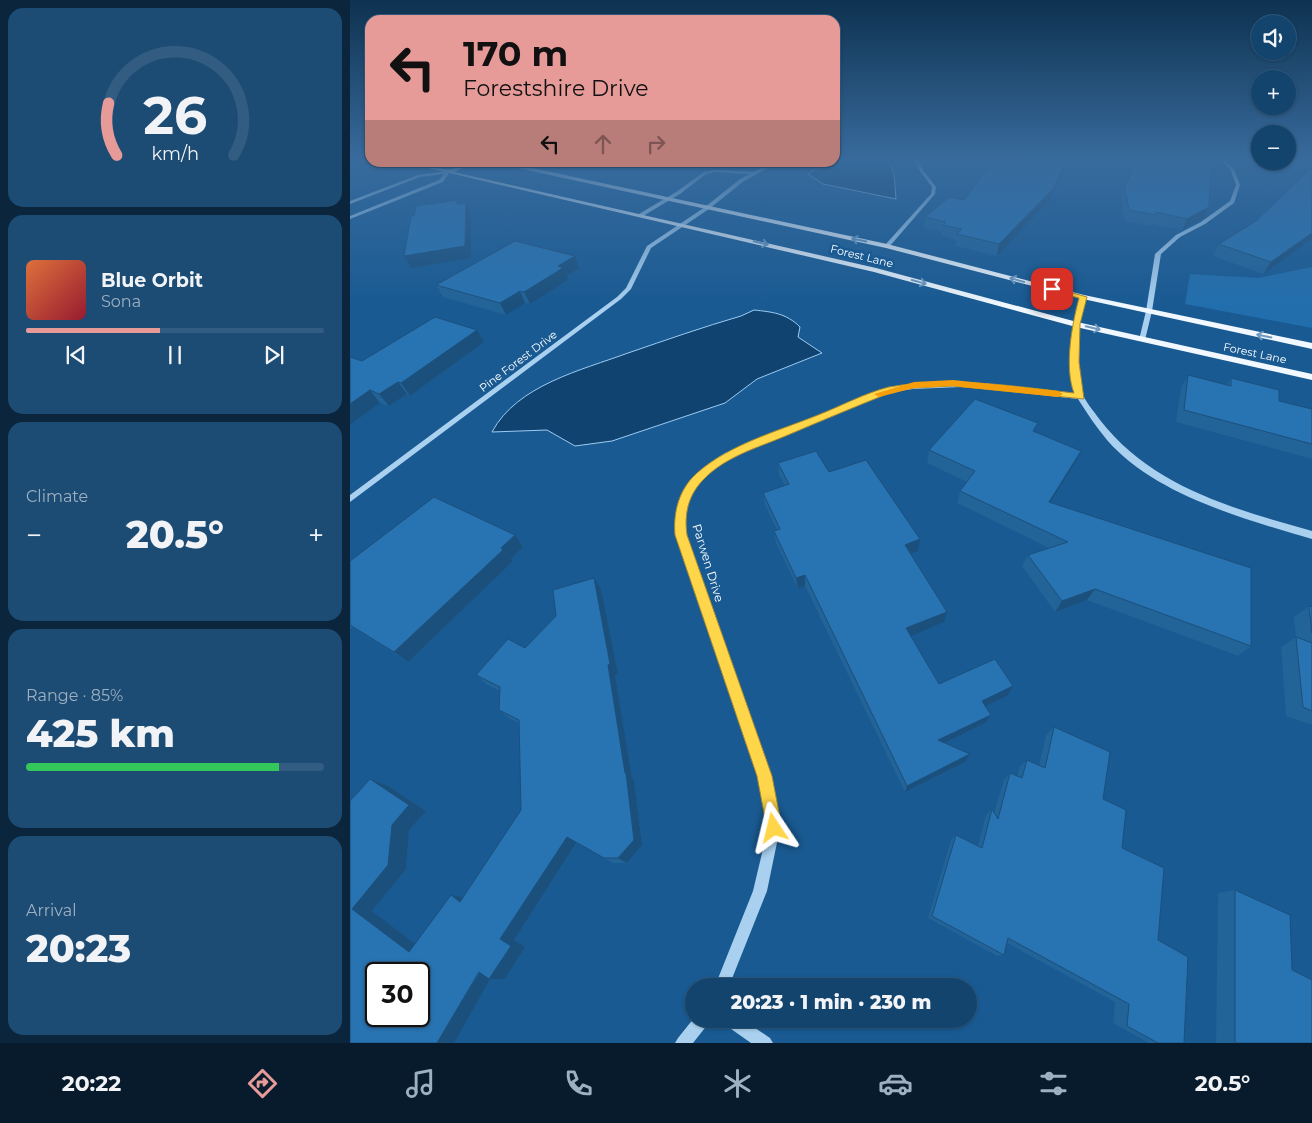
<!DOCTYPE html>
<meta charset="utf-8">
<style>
:root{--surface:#13446e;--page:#1c4b73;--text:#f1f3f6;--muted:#9db0c2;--line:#325c81;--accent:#e69b98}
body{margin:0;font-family:Montserrat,sans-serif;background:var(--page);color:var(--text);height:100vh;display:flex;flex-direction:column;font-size:19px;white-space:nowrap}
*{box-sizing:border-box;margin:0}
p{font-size:16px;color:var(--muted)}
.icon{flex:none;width:28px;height:28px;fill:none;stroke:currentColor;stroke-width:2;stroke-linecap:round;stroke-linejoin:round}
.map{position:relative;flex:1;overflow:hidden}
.details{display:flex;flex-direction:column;gap:8px;padding:8px;background:#0a253c;width:350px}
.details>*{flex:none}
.banner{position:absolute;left:15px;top:15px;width:475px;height:152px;border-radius:15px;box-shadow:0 1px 4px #0004,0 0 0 1px var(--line);background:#e69b98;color:#111;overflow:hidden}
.tools{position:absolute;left:901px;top:15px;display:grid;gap:10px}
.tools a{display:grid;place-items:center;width:45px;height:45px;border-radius:50%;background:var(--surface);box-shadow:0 1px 4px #0004,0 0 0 1px var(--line);font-size:25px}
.speed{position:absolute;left:15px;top:962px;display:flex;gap:10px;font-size:25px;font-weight:700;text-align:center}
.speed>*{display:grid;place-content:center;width:65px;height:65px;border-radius:50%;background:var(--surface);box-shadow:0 1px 4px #0004,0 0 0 1px var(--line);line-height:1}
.speed .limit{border:2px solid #111;border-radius:8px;background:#fff;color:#111}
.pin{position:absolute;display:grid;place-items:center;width:42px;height:42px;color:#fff;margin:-21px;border-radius:10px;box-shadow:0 2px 8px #0006}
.me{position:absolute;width:55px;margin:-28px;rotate:350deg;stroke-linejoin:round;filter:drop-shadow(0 0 4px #0008)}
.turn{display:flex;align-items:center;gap:18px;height:105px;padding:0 15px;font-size:22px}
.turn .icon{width:65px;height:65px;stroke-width:2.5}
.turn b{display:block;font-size:35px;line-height:42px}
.lanes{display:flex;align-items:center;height:48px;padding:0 15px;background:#0003;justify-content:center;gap:25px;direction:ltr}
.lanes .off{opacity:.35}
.big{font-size:38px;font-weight:800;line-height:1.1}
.details .card{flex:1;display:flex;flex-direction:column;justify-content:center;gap:8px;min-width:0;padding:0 18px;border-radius:15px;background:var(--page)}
.details .dial{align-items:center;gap:0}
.dial svg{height:130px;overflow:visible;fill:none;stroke:var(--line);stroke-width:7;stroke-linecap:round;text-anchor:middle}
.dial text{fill:var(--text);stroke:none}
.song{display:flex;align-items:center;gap:15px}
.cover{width:60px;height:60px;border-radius:8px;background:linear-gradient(135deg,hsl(20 70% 55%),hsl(350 70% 35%))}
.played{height:5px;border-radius:2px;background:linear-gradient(90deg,var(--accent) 45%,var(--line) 45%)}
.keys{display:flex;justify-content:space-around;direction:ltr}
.heat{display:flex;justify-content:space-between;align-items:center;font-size:28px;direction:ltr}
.charge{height:8px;border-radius:4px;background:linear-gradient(90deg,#34c759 85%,var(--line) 0)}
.trip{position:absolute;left:335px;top:978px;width:292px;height:50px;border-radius:25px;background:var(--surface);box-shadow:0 1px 4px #0004,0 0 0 1px var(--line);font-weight:800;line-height:50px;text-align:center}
.menu{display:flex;height:80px;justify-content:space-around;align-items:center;background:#081b2c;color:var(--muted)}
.menu .icon{width:35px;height:35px}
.menu .active{color:var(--accent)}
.menu b{font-size:22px;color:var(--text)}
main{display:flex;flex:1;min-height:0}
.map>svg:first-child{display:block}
.green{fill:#226eac}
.water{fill:#114370;stroke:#9cccf2}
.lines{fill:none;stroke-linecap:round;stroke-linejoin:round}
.minor{fill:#a9d0ef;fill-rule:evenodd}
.major{fill:#f1f8ff;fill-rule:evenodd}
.wall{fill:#226398}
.shaded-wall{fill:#1c507c}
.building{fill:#2873b1;stroke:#1c507c;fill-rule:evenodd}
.oneway{stroke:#6f99be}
.route{fill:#ffd54a;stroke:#a68a30}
.slow{fill:#f59e0b}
.labels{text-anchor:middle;stroke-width:5;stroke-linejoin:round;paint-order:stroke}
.far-street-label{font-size:11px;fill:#fff;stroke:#195a92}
.street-label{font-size:12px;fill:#fff;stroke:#195a92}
</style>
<main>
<section class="details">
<div class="card dial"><svg viewBox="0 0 100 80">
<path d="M14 69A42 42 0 1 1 86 69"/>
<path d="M14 69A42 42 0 0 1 9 37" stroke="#e69b98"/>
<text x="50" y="56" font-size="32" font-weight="700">26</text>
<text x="50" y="72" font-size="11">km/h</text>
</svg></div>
<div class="card">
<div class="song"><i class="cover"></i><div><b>Blue Orbit</b><p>Sona</p></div></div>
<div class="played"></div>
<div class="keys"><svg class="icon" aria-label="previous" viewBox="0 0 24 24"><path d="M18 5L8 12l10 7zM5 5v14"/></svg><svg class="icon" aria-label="pause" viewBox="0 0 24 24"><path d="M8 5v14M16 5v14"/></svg><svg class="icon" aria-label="next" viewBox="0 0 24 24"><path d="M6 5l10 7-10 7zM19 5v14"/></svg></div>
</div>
<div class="card"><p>Climate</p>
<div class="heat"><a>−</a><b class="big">20.5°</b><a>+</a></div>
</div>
<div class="card"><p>Range · 85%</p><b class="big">425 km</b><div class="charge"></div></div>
<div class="card"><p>Arrival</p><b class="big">20:23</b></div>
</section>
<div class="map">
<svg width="962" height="1043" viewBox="0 0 962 1043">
<rect width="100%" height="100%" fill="#195a92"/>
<path class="green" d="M962,267V328L835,304L840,274L908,278Z"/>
<path class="water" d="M485,160H538L544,174L546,199L473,184L458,174L475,163L485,162Z
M404,310C422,312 436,313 450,327L448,337L472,353L407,379L375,403L262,441L225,446L197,430L142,432C167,385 232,370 278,353C316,340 353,327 391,316Z"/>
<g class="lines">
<path class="minor" d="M564,160H568L573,170L586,187L585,194L539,247H535V245L581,194L582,187L569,170Z
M870,160H874L884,169L890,185L884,203L855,224L830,237L811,254L802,311L795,340L790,341L789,340L796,311L805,254L826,235L851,222L880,201L886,185L880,169Z
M423,162H429L394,181L359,209L301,248L281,289L271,299L0,502V495L267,297L276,288L297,246L355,207L390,179L400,174L366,172L356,174L330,194L293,216H289V214L326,192L354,172L366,170L404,172Z
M98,171L100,172L93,182L0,219V216L89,180L94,174L70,177L0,204V201L68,175Z
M733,295L736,297C730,325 722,359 730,388C733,399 743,410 750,420C802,487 884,509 962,531V539C894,519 805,495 757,440C746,427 737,413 728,399L658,391L611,387L563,389L540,392L392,452C355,469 331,492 335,535L421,776L430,828L417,891L379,986H365L403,891L418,828L409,776L327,535C323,496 343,472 375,453L539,388C602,379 663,387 725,394C713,368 723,325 730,297Z
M344,1018L361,1019L358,1024L343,1043H325L328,1038Z
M371,1019H392L420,1038L423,1043H401L374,1024Z"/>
<path class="major" d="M52,162C68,162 81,168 95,169C105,171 115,162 126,162L104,172L526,268L727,322L962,374V380L726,327L524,272Z
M140,162H154L537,244L734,295L962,343V349L733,299L536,248Z"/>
</g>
<path class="wall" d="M644,160H717L700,200L647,256L605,246L606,240L591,236L592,232L574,228L575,217L614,200Z
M786,160L854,218L832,230L802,224L801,226L775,221L771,199Z
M962,169V239L913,274L863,256L869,244L906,221Z
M229,268L217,276L218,280L180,304L175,303L156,315L93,297L86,285Z
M127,330L134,342L60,396L57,394L39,406L30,403L0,425L12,361Z
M838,375L877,385L881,378L929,401L962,409V459L826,422L831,388Z
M685,432L731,451L725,463L700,503L901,646L888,656L737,600L705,612L672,566L678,555L699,548L607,503L610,491L617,482L577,463L579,450Z
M428,463L479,472L568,551L560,554L594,622L561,636L589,684L657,696L636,706L635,723L594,743L615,762L555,792L455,586L448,589L426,543L424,531L427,530L415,505L413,493L435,486L429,475Z
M165,535L173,547L161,559L163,561L58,662L2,627L0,629V561Z
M251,589L268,674L265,675L282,778L284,780L292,845L277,863H263L227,843L164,940L175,947L155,979H140L0,1043L20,779L38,786L76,811L59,830L56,869L22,911L65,944L113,897L171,810L169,723L160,719L149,710L150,691L137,685L126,675L175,648Z
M959,606L962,607V725L936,716L931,647L946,637L944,617Z
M704,727L753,799L808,940L834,1043H799L763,1023L765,1002L657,943L654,955L647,956L578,918L601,840L606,835L628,846L636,815L642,809L644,813L654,780L660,773L667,776L670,767L677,760L689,766L696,735Z
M885,890L942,970L962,1043H866L868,893Z"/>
<path class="shaded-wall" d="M716,160H717L700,200L647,256L649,244Z
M116,203L121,214V258L61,268L54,256Z
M859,207L854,218L832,230L837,219Z
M962,233V239L913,274L921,262Z
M225,256L229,268L217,276L218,280L180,304L174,292L208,266Z
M170,291L175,303L156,315L150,303Z
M127,330L134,342L60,396L51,383Z
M48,382L57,394L39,406L29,394Z
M20,390L30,403L0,425V404Z
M731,451L725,463L693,514L699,502Z
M165,535L173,547L161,559L163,561L58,662L44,652Z
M570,539L568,551L553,557L555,545Z
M455,575V586L448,589L446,578Z
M244,578L251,589L268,674L265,675L282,778L284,780L292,845L277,863L268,858L275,773Z
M745,589L737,600L705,612L712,601Z
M597,612L594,622L554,639L556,628Z
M663,686L657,696L627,710L632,701Z
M641,715L635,723L584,748L588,740Z
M620,754L615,762L555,792L557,786Z
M20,779L38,786L76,811L59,830L56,869L22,911L77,953L59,952L2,909Z
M217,837L227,842L164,940L175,947L155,979H140L104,1043H87L150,939Z
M101,895L117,898L110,902Z"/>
<path class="building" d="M644,160H716L703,189L649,244L607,234L612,229L593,225L596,222L575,217L599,197L614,200Z
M786,160H861L859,207L837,219L806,212V215L779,210L775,188Z
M960,169H962V233L921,262L869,244L906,221Z
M107,200V204L116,203L115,246L54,256L61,216H64L66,206Z
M165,241L225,256L208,266L213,268L174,292L170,291L150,303L86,285Z
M85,317L127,330L51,383L48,382L29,394L20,390L0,404V357L12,361Z
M838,375L881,386V378L929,390V401L962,409V444L834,410Z
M625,399L688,423L683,431L731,451L699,502L901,568V646L745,589L712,601L678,555L718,542L610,491L625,471L579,450Z
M466,451L479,472L516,460L570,539L555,545L597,612L556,628L589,684L645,659L663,686L632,701L641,715L588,740L620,754L557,786L455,575L446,578L424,531L430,529L413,493L439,484L428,463Z
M84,497L165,535L151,548L153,550L44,652L0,625V561Z
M244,578L260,664L258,665L275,773H276L284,840L268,858H254L217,837L150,939L161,946L139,979L129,972L87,1043H0V801L20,779L59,805L42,825L38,865L2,909L59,952L101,895L110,902L171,810L169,720L149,710L150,687L126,675L158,639L175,648L206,616L203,590ZM26,974H69V1016H26Z
M959,606L962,607V633Z
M946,637L962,643V711L953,707Z
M704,727L760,752L753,799L776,810L772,848L814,868L808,940L838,957L834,1043H808L777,1026L779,1004L658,938L654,955L582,916L606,835L632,848L642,809L648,819L660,773L672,778L677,760L695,768Z
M885,890L940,915L942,970L962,980V1043H885Z"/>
<defs><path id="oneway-shaft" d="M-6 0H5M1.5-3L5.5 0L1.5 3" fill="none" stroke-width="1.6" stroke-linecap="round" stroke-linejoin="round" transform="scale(1.25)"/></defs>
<g class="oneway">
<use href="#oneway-shaft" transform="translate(509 240) rotate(-168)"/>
<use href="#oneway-shaft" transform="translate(411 243) rotate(13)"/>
<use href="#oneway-shaft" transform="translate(667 280) rotate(-165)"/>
<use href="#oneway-shaft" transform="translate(569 282) rotate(15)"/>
<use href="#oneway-shaft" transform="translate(743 328) rotate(13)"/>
<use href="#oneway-shaft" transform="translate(914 336) rotate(-168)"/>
</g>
<linearGradient id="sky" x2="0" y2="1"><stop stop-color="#0e3250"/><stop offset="0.52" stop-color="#386b9d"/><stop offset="1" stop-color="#386b9d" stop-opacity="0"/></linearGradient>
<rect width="962" height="306" fill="url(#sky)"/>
<path class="route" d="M702,287L737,297L730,324L729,362L734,399L603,386L564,388L542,392C507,406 473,420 438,435C410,447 376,456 354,479C338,495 334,514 337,535L422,776L432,828L430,834L424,837L418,834L407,776L325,535C323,512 329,489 347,473C380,444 428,431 468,415C491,406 515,393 539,387C601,376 662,386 724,393C714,367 722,324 729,298L700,291L699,289Z"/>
<path class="slow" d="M603,380L708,391L713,394L708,397L603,386L564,388L529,397L524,394L564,382Z"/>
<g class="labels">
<g class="far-street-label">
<text transform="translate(512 256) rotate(14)" y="4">Forest Lane</text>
<text transform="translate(905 353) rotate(12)" y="4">Forest Lane</text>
<text transform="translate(168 361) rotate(-37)" y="4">Pine Forest Drive</text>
</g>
<g class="street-label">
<text transform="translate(358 563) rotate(73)" y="4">Parwen Drive</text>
</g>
</g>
</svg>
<div class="tools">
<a><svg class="icon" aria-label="sound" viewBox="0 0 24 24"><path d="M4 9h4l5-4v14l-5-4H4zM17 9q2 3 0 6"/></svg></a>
<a>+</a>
<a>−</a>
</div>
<div class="speed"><div class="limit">30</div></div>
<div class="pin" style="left:702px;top:289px;background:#d93025"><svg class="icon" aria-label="arrive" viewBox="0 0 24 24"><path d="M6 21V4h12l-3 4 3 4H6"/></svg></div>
<svg class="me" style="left:424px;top:828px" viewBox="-20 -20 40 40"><path d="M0-17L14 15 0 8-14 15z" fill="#ffd54a" stroke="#fff" stroke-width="4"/></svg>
<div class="trip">20:23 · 1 min · 230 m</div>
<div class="banner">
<div class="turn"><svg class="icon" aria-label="left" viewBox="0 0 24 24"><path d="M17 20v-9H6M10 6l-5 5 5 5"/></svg><div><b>170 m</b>Forestshire Drive</div></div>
<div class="lanes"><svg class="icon" aria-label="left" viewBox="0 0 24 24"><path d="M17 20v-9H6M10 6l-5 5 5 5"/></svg><svg class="icon off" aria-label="ahead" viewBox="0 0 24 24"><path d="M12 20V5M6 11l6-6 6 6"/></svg><svg class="icon off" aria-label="right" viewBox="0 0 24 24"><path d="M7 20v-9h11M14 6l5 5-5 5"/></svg></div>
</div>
</div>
</main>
<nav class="menu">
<b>20:22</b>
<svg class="icon active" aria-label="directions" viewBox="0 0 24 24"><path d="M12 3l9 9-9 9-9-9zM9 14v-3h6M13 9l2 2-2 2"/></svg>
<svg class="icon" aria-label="music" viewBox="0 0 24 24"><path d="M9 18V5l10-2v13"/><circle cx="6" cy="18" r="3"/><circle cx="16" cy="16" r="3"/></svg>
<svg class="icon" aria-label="phone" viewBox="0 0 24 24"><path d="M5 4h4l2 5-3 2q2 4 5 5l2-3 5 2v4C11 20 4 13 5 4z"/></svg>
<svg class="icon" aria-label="climate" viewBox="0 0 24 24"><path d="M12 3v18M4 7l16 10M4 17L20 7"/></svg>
<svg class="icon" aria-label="car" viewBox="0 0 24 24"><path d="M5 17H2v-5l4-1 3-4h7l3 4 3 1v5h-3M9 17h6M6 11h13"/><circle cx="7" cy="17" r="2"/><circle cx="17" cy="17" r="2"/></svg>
<svg class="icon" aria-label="filters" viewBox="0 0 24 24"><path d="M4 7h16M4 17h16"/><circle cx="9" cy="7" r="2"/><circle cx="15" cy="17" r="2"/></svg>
<b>20.5°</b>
</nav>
